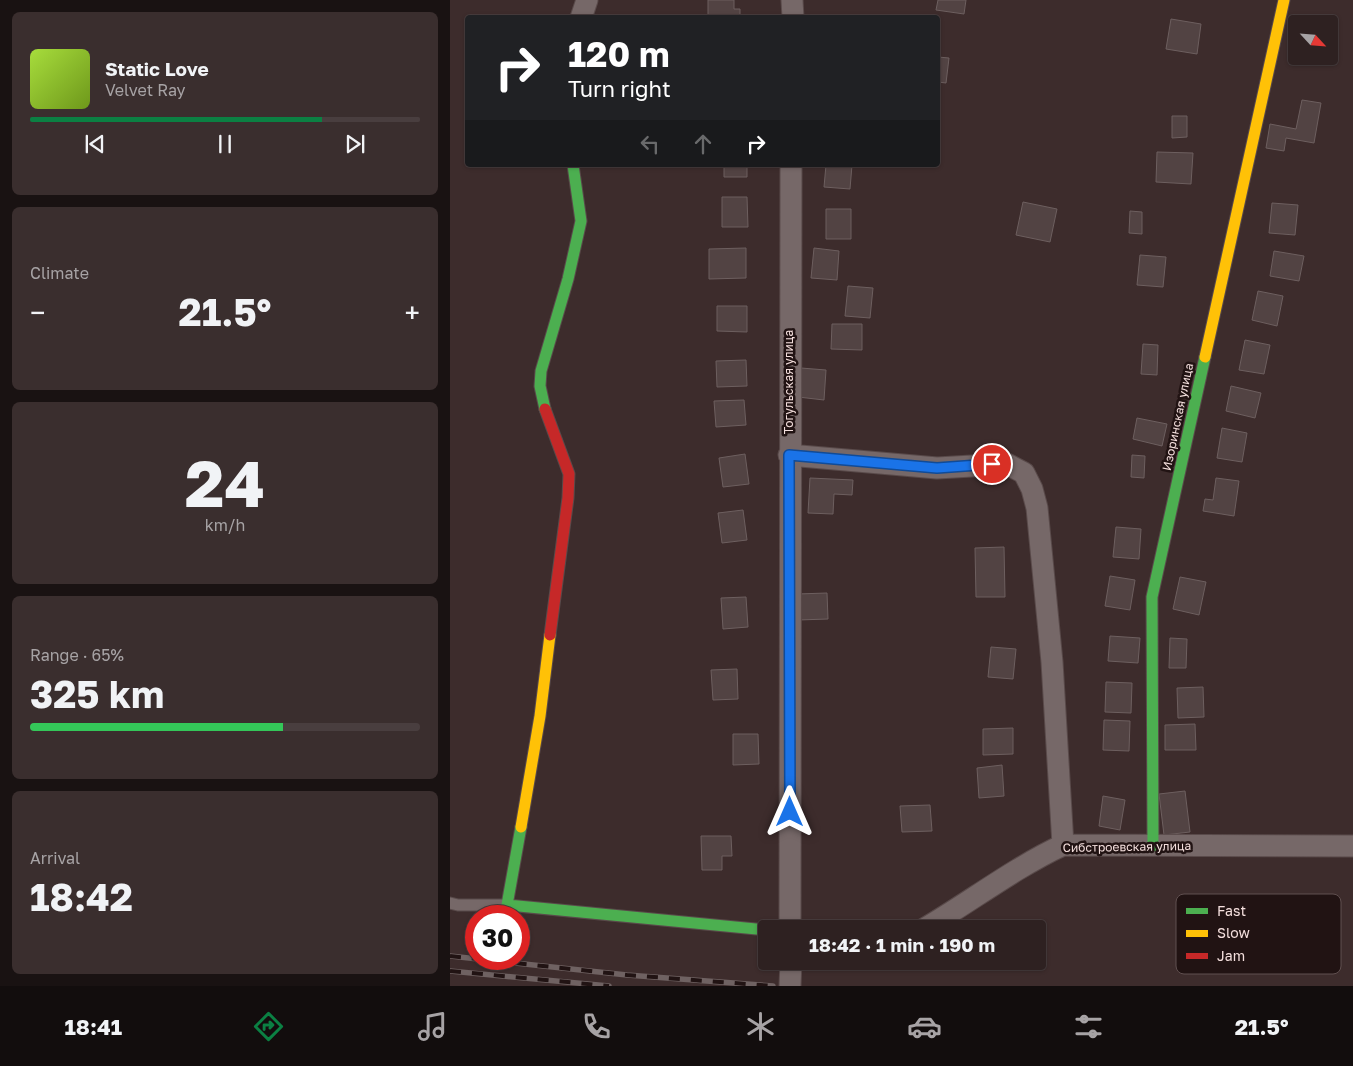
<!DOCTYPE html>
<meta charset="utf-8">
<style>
:root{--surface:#2e2121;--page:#3a2e2e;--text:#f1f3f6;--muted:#a7a3a5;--line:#493e3f;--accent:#0b8043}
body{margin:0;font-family:"Golos Text",sans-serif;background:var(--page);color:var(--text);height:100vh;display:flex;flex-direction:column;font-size:19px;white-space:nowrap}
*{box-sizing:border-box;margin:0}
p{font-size:16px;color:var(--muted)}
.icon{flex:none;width:28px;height:28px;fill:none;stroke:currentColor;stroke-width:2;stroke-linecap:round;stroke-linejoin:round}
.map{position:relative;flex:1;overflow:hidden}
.side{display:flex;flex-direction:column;gap:12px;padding:12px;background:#191212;width:450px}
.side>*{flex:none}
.hud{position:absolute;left:15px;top:15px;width:475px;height:152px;border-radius:5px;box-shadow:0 1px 4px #0004,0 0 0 1px var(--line);background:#202124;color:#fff;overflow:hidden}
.needle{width:32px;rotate:116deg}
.controls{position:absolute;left:838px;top:15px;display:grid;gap:10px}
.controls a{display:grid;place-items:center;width:50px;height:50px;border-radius:5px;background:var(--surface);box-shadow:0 1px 4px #0004,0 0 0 1px var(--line);font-size:25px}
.speed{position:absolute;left:15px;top:905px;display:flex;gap:10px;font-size:25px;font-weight:700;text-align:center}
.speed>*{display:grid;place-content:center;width:65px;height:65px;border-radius:50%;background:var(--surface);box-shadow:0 1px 4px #0004,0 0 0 1px var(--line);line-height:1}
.speed .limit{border:8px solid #d22;background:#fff;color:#111}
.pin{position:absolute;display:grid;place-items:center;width:42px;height:42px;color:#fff;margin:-21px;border:2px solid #fff;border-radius:50%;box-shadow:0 1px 5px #0007}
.me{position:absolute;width:55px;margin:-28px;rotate:0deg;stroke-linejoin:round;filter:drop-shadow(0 0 4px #0008)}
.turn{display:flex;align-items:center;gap:18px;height:105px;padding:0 20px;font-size:22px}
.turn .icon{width:65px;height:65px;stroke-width:2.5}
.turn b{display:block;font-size:35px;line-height:42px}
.lanes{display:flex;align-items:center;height:48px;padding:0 20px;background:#0003;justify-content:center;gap:25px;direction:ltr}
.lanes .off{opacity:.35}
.big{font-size:38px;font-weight:700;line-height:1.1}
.side .tile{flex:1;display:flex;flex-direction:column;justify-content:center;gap:8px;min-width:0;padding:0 18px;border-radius:8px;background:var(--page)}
.side .dial{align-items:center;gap:0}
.dial b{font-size:65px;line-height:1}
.song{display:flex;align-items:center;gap:15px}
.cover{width:60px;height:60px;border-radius:8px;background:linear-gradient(135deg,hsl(80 70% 55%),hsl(80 70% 35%))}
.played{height:5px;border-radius:2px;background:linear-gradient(90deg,var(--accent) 75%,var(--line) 75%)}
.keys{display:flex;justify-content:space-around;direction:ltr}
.heat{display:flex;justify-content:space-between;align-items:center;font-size:28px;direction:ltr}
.charge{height:8px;border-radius:4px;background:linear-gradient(90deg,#34c759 65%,var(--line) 0)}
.trip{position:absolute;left:308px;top:920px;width:288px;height:50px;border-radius:5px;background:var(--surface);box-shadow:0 1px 4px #0004,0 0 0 1px var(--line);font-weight:700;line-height:50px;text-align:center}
.dock{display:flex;height:80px;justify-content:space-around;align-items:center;background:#120d0d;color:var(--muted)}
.dock .icon{width:35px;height:35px}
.dock .on{color:var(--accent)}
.dock b{font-size:22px;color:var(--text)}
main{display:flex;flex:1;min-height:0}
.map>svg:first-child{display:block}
.building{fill:#524343;stroke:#6d5f5f}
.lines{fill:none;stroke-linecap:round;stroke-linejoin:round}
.lane-casing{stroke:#594a4a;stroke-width:13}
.street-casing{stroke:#594a4a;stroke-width:23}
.fast-casing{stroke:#594a4a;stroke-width:13}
.slow-casing{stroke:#594a4a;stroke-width:13}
.jam-casing{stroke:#594a4a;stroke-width:13}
.lane{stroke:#766868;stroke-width:11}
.street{stroke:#766868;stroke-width:21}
.fast{stroke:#4caf50;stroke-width:11}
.slow{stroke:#ffc107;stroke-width:11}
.jam{stroke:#c62828;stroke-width:11}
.rail-casing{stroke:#6f6262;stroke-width:5.5}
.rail{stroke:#211313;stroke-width:4;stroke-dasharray:11;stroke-linecap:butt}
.route-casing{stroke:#114b97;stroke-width:12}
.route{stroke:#1a73e8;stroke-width:9}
.labels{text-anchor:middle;stroke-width:5;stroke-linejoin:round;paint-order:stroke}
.street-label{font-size:12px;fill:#f4dfdd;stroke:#211313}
.key{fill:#211313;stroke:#605050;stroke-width:1}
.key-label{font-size:14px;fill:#f4dfdd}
</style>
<main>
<section class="side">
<div class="tile">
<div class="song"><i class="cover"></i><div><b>Static Love</b><p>Velvet Ray</p></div></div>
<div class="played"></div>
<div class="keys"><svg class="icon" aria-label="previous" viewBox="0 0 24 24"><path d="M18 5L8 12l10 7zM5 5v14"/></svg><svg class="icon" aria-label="pause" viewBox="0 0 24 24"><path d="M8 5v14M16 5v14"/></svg><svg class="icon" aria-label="next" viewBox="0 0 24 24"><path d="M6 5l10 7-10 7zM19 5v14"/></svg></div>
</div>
<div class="tile"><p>Climate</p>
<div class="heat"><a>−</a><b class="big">21.5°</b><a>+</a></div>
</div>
<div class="tile dial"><b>24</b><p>km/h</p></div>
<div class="tile"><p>Range · 65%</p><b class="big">325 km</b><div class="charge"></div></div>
<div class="tile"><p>Arrival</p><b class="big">18:42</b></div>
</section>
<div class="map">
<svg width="903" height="986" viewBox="0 0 903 986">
<rect width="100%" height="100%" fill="#3d2c2c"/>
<path class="building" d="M258,0H284V9H290V18H258Z
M488,0H516L514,14L486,10Z
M721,19L751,24L747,54L716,49Z
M488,57L499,58L496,83L488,82Z
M852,100L871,103L864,143L836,138L834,151L816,148L820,124L846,129Z
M722,116H737V137L722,138Z
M707,152L743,153L741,184L706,182Z
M274,165H297V177H274Z
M376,165H402L400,189L374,187Z
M272,197H297L298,227H272Z
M573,202L607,209L600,242L566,235Z
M822,203L848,205L845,235L819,233Z
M376,209H401V239H376Z
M680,211L692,212V234L679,233Z
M296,248V278L259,279V249Z
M364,248L389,251L387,280L361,278Z
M824,251L854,256L849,281L820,276Z
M690,255L716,257L713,287L687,285Z
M398,286L423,288L420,318L395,316Z
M808,291L833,296L827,326L802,320Z
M267,306H297V332L267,331Z
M382,324H412V350L381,349Z
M795,340L820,345L814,374L789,370Z
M693,344L708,345L707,375L691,374Z
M296,360L297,386L267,387L266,361Z
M351,368L376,370L374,400L348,397Z
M781,386L811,393L805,418L776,411Z
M294,400L296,425L266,427L264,401Z
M687,418L717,424L712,446L683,439Z
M772,428L797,433L792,462L767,458Z
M295,454L299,484L273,487L269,458Z
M682,455L695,456L694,478L681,477Z
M360,478L403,480L402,495L384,494L383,514L358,513Z
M766,478L789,481L784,516L753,511L755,499L763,500Z
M293,510L297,540L272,543L268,513Z
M666,527L691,529L689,559L663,557Z
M554,547L555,597H526L525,548Z
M660,576L685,580L680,610L655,606Z
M730,577L756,582L749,615L723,609Z
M377,593L378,619L348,620L347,594Z
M296,597L298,627L273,629L271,598Z
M660,636L690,638L688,663L658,661Z
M720,638L737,639L736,668H719Z
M541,647L566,649L563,679L538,677Z
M287,669L288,699L263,700L261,670Z
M656,682L682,683L681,713L655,712Z
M753,687L754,717L728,718L727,688Z
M654,720L680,721L679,751L653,750Z
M745,724L746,750H715V725Z
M563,728V754L533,755V729Z
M283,734H308L309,764L283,765Z
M552,765L554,796L529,798L527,768Z
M735,791L740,832L714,835L709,794Z
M653,796L675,800L670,830L649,826Z
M480,805L482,831L452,832L450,806Z
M251,836H281L282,856H272V870H252Z"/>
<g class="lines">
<g class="lane-casing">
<path id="lane" d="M0,903L8,905H57"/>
</g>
<g class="street-casing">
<path id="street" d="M342,0L343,18
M131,18L137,0
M339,455L487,468L557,464L574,473L582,489L587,508L602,662L613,845
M340,929L341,165
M474,929C520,902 564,868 613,845L903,846
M340,986L341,961"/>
</g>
<g class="fast-casing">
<path id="fast" d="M95,409L90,386L91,371L118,279L131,221L123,165
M71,827L57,905L316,930
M703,846L702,597L755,357"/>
</g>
<g class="slow-casing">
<path id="slow" d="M755,357L834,0
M71,827L90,716L100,635"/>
</g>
<g class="jam-casing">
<path id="jam" d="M95,409L119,474L118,498L100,635"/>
</g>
<use href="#lane" class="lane"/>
<use href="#street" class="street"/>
<use href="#fast" class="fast"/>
<use href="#slow" class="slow"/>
<use href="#jam" class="jam"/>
<g class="rail-casing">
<path id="rail" d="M0,956L177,975L323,986
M0,971L159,986"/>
</g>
<use href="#rail" class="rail"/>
</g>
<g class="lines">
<g class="route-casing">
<path id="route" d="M340,812L339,455L487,468L542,464"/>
</g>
<use href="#route" class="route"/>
</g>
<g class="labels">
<g class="street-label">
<text transform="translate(339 382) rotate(-90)" y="4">Тогульская улица</text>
<text transform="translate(728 417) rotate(-78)" y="4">Изоринская улица</text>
<text transform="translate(677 847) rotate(-1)" y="4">Сибстроевская улица</text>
</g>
</g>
<rect x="726" y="894" width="165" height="80" rx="8" class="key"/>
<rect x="736" y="908" width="22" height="6" fill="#4caf50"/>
<rect x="736" y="930" width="22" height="7" fill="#ffc107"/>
<rect x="736" y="953" width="22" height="6" fill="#c62828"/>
<g class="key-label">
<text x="767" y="916">Fast</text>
<text x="767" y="938">Slow</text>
<text x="767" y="961">Jam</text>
</g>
</svg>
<div class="controls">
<a><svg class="needle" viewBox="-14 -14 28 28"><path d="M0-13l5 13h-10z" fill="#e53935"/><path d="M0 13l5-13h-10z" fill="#a7a3a5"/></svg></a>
</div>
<div class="speed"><div class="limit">30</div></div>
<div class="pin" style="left:542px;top:464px;background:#d93025"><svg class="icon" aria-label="arrive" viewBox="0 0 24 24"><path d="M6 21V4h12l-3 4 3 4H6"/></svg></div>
<svg class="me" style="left:340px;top:812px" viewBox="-20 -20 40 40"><path d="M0-17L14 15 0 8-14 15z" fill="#1a73e8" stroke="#fff" stroke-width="4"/></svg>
<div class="trip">18:42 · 1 min · 190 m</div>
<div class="hud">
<div class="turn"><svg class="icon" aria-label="right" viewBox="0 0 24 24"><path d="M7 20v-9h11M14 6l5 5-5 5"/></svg><div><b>120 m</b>Turn right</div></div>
<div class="lanes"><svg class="icon off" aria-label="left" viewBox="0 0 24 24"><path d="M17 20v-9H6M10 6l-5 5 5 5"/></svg><svg class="icon off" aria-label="ahead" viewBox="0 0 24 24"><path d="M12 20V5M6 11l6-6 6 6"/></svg><svg class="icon" aria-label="right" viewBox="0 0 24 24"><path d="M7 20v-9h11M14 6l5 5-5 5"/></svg></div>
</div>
</div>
</main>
<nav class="dock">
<b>18:41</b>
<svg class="icon on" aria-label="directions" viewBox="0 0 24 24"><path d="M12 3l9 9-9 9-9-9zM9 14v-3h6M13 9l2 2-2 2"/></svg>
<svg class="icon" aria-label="music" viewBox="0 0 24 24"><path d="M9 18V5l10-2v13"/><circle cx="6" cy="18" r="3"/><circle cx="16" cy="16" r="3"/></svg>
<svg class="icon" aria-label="phone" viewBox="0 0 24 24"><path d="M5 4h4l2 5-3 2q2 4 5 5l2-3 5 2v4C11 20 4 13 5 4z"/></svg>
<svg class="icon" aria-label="climate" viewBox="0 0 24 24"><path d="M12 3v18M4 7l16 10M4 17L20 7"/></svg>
<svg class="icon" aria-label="car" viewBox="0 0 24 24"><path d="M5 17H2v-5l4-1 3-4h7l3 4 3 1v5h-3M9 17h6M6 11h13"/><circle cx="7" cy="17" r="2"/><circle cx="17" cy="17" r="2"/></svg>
<svg class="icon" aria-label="filters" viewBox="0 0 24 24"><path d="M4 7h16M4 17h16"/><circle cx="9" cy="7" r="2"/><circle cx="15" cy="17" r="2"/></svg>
<b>21.5°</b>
</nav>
